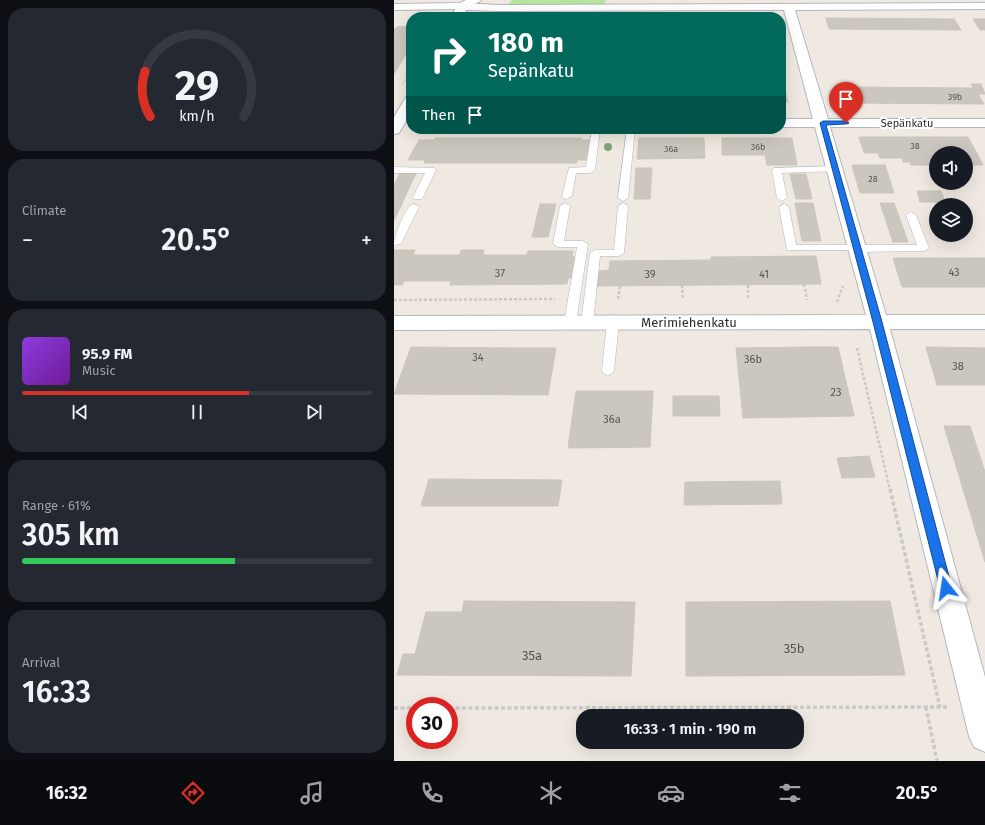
<!DOCTYPE html>
<meta charset="utf-8">
<style>
:root{--surface:#171b24;--page:#242831;--text:#f1f3f6;--muted:#9ea1a6;--line:#363941;--accent:#d93025}
body{margin:0;font-family:"Fira Sans",sans-serif;background:var(--page);color:var(--text);height:100vh;display:flex;flex-direction:column;font-size:15px;white-space:nowrap}
*{box-sizing:border-box;margin:0}
p{font-size:13px;color:var(--muted)}
.icon{flex:none;width:22px;height:22px;fill:none;stroke:currentColor;stroke-width:2;stroke-linecap:round;stroke-linejoin:round}
.map{position:relative;flex:1;overflow:hidden}
.panel{display:flex;flex-direction:column;gap:8px;padding:8px;background:#0d0f14;width:394px}
.panel>*{flex:none}
.banner{position:absolute;left:12px;top:12px;width:380px;height:122px;border-radius:16px;box-shadow:0 4px 16px #0002;background:#00695c;color:#fff;overflow:hidden}
.fabs{position:absolute;left:535px;top:146px;display:grid;gap:8px}
.fabs a{display:grid;place-items:center;width:44px;height:44px;border-radius:50%;background:var(--surface);box-shadow:0 4px 16px #0002;font-size:20px}
.speed{position:absolute;left:12px;top:697px;display:flex;gap:8px;font-size:20px;font-weight:700;text-align:center}
.speed>*{display:grid;place-content:center;width:52px;height:52px;border-radius:50%;background:var(--surface);box-shadow:0 4px 16px #0002;line-height:1}
.speed .limit{border:6px solid #d22;background:#fff;color:#111}
.pin{position:absolute;display:grid;place-items:center;width:34px;height:34px;color:#fff;margin:-41px -17px;border-radius:50% 50% 50% 0;rotate:-45deg;box-shadow:0 0 4px #0007}
.pin .icon{rotate:45deg}
.me{position:absolute;width:44px;margin:-22px;rotate:345deg;stroke-linejoin:round;filter:drop-shadow(0 0 3px #0008)}
.turn{display:flex;align-items:center;gap:14px;height:84px;padding:0 16px;font-size:18px}
.turn .icon{width:52px;height:52px;stroke-width:2.5}
.turn b{display:block;font-size:28px;line-height:34px}
.then{display:flex;align-items:center;height:38px;padding:0 16px;background:#0003;gap:8px;font-size:15px}
.big{font-size:30px;font-weight:600;line-height:1.1}
.panel .card{flex:1;display:flex;flex-direction:column;justify-content:center;gap:6px;min-width:0;padding:0 14px;border-radius:16px;background:var(--page)}
.panel .dial{align-items:center;gap:0}
.dial svg{height:104px;overflow:visible;fill:none;stroke:var(--line);stroke-width:7;stroke-linecap:round;text-anchor:middle}
.dial text{fill:var(--text);stroke:none}
.song{display:flex;align-items:center;gap:12px}
.cover{width:48px;height:48px;border-radius:6px;background:linear-gradient(135deg,hsl(270 70% 55%),hsl(280 70% 35%))}
.played{height:4px;border-radius:2px;background:linear-gradient(90deg,var(--accent) 65%,var(--line) 65%)}
.keys{display:flex;justify-content:space-around;direction:ltr}
.heat{display:flex;justify-content:space-between;align-items:center;font-size:22px;direction:ltr}
.charge{height:6px;border-radius:3px;background:linear-gradient(90deg,#34c759 61%,var(--line) 0)}
.trip{position:absolute;left:182px;top:709px;width:228px;height:40px;border-radius:16px;background:var(--surface);box-shadow:0 4px 16px #0002;font-weight:600;line-height:40px;text-align:center}
.dock{display:flex;height:64px;justify-content:space-around;align-items:center;background:#090b0e;color:var(--muted)}
.dock .icon{width:28px;height:28px}
.dock .active{color:var(--accent)}
.dock b{font-size:18px;color:var(--text)}
main{display:flex;flex:1;min-height:0}
.map>svg:first-child{display:block}
.green{fill:#b6e59e}
.building{fill:#cbc7bf;stroke:#cbc5ba}
.lines{fill:none;stroke-linecap:round;stroke-linejoin:round}
.service-casing{stroke:#b4b7c1;stroke-width:1}
.minor-casing{stroke:#b4b7c1;stroke-width:2}
.tertiary-casing{stroke:#b4b7c1;stroke-width:2}
.path-far3{stroke:#c9c9c9;stroke-width:1.5;stroke-dasharray:2 1;stroke-linecap:butt}
.path-far2{stroke:#c9c9c9;stroke-width:2;stroke-dasharray:2.5 1.5;stroke-linecap:butt}
.path-far1{stroke:#c9c9c9;stroke-width:2.5;stroke-dasharray:3 2;stroke-linecap:butt}
.path{stroke:#c9c9c9;stroke-width:3.5;stroke-dasharray:4 2.5;stroke-linecap:butt}
.service{fill:#fff;fill-rule:evenodd}
.minor{fill:#fff;fill-rule:evenodd}
.tertiary{fill:#fff;fill-rule:evenodd}
.tree{fill:#84a574}
.route{fill:#1a73e8;stroke:#114b97}
.labels{text-anchor:middle;stroke-width:4;stroke-linejoin:round;paint-order:stroke}
.far-number-label{font-size:9px;fill:#555452}
.far-street-label{font-size:11px;fill:#2e2e2e;stroke:#fff}
.number-label{font-size:11px;fill:#555452}
.street-label{font-size:13px;fill:#2e2e2e;stroke:#fff}
.near-number-label{font-size:13px;fill:#555452}
</style>
<main>
<section class="panel">
<div class="card dial"><svg viewBox="0 0 100 80">
<path d="M14 69A42 42 0 1 1 86 69"/>
<path d="M14 69A42 42 0 0 1 10 34" stroke="#d93025"/>
<text x="50" y="56" font-size="32" font-weight="700">29</text>
<text x="50" y="72" font-size="11">km/h</text>
</svg></div>
<div class="card"><p>Climate</p>
<div class="heat"><a>−</a><b class="big">20.5°</b><a>+</a></div>
</div>
<div class="card">
<div class="song"><i class="cover"></i><div><b>95.9 FM</b><p>Music</p></div></div>
<div class="played"></div>
<div class="keys"><svg class="icon" aria-label="previous" viewBox="0 0 24 24"><path d="M18 5L8 12l10 7zM5 5v14"/></svg><svg class="icon" aria-label="pause" viewBox="0 0 24 24"><path d="M8 5v14M16 5v14"/></svg><svg class="icon" aria-label="next" viewBox="0 0 24 24"><path d="M6 5l10 7-10 7zM19 5v14"/></svg></div>
</div>
<div class="card"><p>Range · 61%</p><b class="big">305 km</b><div class="charge"></div></div>
<div class="card"><p>Arrival</p><b class="big">16:33</b></div>
</section>
<div class="map">
<svg width="591" height="761" viewBox="0 0 591 761">
<rect width="100%" height="100%" fill="#efe9e1"/>
<path class="green" d="M118,0H212L210,5H114Z"/>
<path class="building" d="M432,18L560,19L567,30L435,29Z
M579,19H591V30H586Z
M17,26V46L0,74V30L3,27Z
M387,74L394,102H387Z
M577,84H587L591,94H584L590,104L458,103L454,87L579,88Z
M465,137H574L589,165H572V153H542V165H517L516,162H509L508,158H486L484,153H470Z
M41,138H188L187,140H197L193,160H183V163H30L31,160H14L25,140H41Z
M245,138H310L311,158L243,159Z
M328,138H398L403,165H373L371,155H328Z
M458,165H491L500,193H466Z
M242,168H258L256,199H240Z
M6,173H22L9,201H0V186Z
M396,174H412L418,199H402Z
M523,191H547L551,202H526Z
M0,202H9L0,220Z
M401,203H419L427,241H408Z
M486,203H500L514,242H499Z
M146,204H162L154,237H138Z
M0,250H21L19,255H66L67,250H90L89,255H133L134,251H179L178,257H182L178,278H174L173,284L56,285L57,281H10L8,285H0Z
M422,256L427,284L319,285L317,257Z
M499,258H591V287H508Z
M317,260L319,285L203,286L205,271L215,270L216,261Z
M17,347L121,348H162L154,395L0,394Z
M412,347H444L460,416L349,418L342,348Z
M532,347L591,348V385H543Z
M182,391H259L256,447L174,448Z
M279,396H325L326,416H279Z
M550,426H576L591,472V562Z
M475,456L481,477L448,478L443,458Z
M35,479L168,480L164,506H27Z
M386,481L388,504L290,505L291,482Z
M70,601L241,602L237,676L3,675L9,654H21L32,612H68Z
M496,601L511,675L292,676V602Z"/>
<g class="lines">
<g class="service-casing">
<path id="service" d="M198,129H206L201,170L196,173H182L178,196L173,199L169,198L168,196L175,168L192,167Z
M233,129H241L234,198L229,201L224,198Z
M441,166L446,169L444,171L388,173L393,198L388,201L383,198L378,170L380,168Z
M0,167L40,168L42,170L28,199H20L19,197L31,173H0Z
M171,203L176,206L170,241H189L194,244L182,323L180,326L176,327L172,326L170,323L183,247H164L159,244L166,206Z
M229,203L234,206L230,253L225,256H206L199,323L197,326L193,327L189,326L187,323L196,253L201,250H220L224,206Z
M20,204L25,207L8,242L7,244L0,245C0,237 11,206 20,204Z
M390,204L395,207L402,245H523L512,215L517,212L522,215L535,248L530,251L463,252L459,250H393L385,207Z
M219,319L223,320L225,323L220,370L219,373L214,375L209,373L208,370L213,323L215,320Z"/>
</g>
<g class="minor-casing">
<path id="minor" d="M68,3L104,5L591,3V9L401,10L434,119H591V127H436L492,315H591V329H496L591,677V752L580,747L575,736L476,329L0,330V316L472,315L421,127H387V119H419L390,10L104,11L72,10L69,17H57L64,4Z
M17,96V113L5,133L0,134V117L12,97Z"/>
</g>
<g class="tertiary-casing">
<path id="tertiary" d="M72,0H87L85,2L68,9L0,10V4L66,3Z"/>
</g>
<path class="path-far3" d="M9,84L17,70"/>
<path class="path-far2" d="M23,131H184
M255,131H374"/>
<path class="path-far1" d="M410,284L413,300
M288,285L289,300
M354,285V300
M224,299L226,286
M0,300L161,299
M443,302L449,286
M463,348L496,490"/>
<path class="path" d="M496,489L546,707
M532,707L543,761
M0,708H21
M55,708L554,707"/>
<use href="#service" class="service"/>
<use href="#minor" class="minor"/>
<use href="#tertiary" class="tertiary"/>
</g>
<circle class="tree" cx="214" cy="147" r="4"/>
<path class="route" d="M429,121H452L455,123L452,124L432,125L488,322L558,588L556,591L552,593L548,591L546,588L479,322L426,123Z"/>
<g class="labels">
<g class="far-number-label">
<text x="561" y="100">39b</text>
<text x="521" y="149">38</text>
<text x="364" y="150">36b</text>
<text x="277" y="152">36a</text>
<text x="479" y="182">28</text>
</g>
<g class="far-street-label">
<text x="513" y="127">Sepänkatu</text>
</g>
<g class="number-label">
<text x="560" y="276">43</text>
<text x="106" y="277">37</text>
<text x="256" y="278">39</text>
<text x="370" y="278">41</text>
<text x="84" y="361">34</text>
<text x="359" y="363">36b</text>
<text x="564" y="370">38</text>
<text x="442" y="396">23</text>
<text x="218" y="423">36a</text>
</g>
<g class="street-label">
<text x="295" y="327">Merimiehenkatu</text>
</g>
<g class="near-number-label">
<text x="400" y="653">35b</text>
<text x="138" y="660">35a</text>
</g>
</g>
</svg>
<div class="fabs">
<a><svg class="icon" aria-label="sound" viewBox="0 0 24 24"><path d="M4 9h4l5-4v14l-5-4H4zM17 9q2 3 0 6"/></svg></a>
<a><svg class="icon" aria-label="layers" viewBox="0 0 24 24"><path d="M12 4l9 5-9 5-9-5zM3 14l9 5 9-5"/></svg></a>
</div>
<div class="speed"><div class="limit">30</div></div>
<div class="pin" style="left:452px;top:123px;background:#d93025"><svg class="icon" aria-label="arrive" viewBox="0 0 24 24"><path d="M6 21V4h12l-3 4 3 4H6"/></svg></div>
<svg class="me" style="left:552px;top:588px" viewBox="-20 -20 40 40"><path d="M0-17L14 15 0 8-14 15z" fill="#1a73e8" stroke="#fff" stroke-width="4"/></svg>
<div class="trip">16:33 · 1 min · 190 m</div>
<div class="banner">
<div class="turn"><svg class="icon" aria-label="right" viewBox="0 0 24 24"><path d="M7 20v-9h11M14 6l5 5-5 5"/></svg><div><b>180 m</b>Sepänkatu</div></div>
<div class="then">Then<svg class="icon" aria-label="arrive" viewBox="0 0 24 24"><path d="M6 21V4h12l-3 4 3 4H6"/></svg></div>
</div>
</div>
</main>
<nav class="dock">
<b>16:32</b>
<svg class="icon active" aria-label="directions" viewBox="0 0 24 24"><path d="M12 3l9 9-9 9-9-9zM9 14v-3h6M13 9l2 2-2 2"/></svg>
<svg class="icon" aria-label="music" viewBox="0 0 24 24"><path d="M9 18V5l10-2v13"/><circle cx="6" cy="18" r="3"/><circle cx="16" cy="16" r="3"/></svg>
<svg class="icon" aria-label="phone" viewBox="0 0 24 24"><path d="M5 4h4l2 5-3 2q2 4 5 5l2-3 5 2v4C11 20 4 13 5 4z"/></svg>
<svg class="icon" aria-label="climate" viewBox="0 0 24 24"><path d="M12 3v18M4 7l16 10M4 17L20 7"/></svg>
<svg class="icon" aria-label="car" viewBox="0 0 24 24"><path d="M5 17H2v-5l4-1 3-4h7l3 4 3 1v5h-3M9 17h6M6 11h13"/><circle cx="7" cy="17" r="2"/><circle cx="17" cy="17" r="2"/></svg>
<svg class="icon" aria-label="filters" viewBox="0 0 24 24"><path d="M4 7h16M4 17h16"/><circle cx="9" cy="7" r="2"/><circle cx="15" cy="17" r="2"/></svg>
<b>20.5°</b>
</nav>
